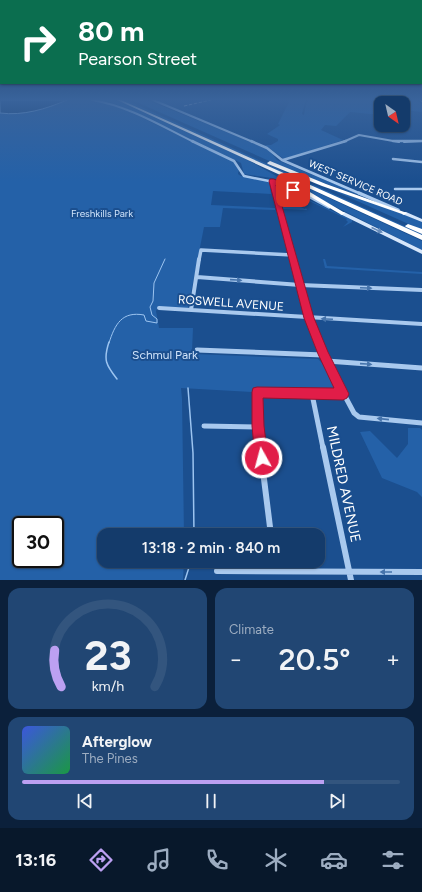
<!DOCTYPE html>
<meta charset="utf-8">
<style>
:root{--surface:#143b6b;--page:#214673;--text:#f1f3f6;--muted:#9dadc1;--line:#33557e;--accent:#bca0f2}
body{margin:0;font-family:Figtree,sans-serif;background:var(--page);color:var(--text);height:100vh;display:flex;flex-direction:column;font-size:15px;white-space:nowrap}
*{box-sizing:border-box;margin:0}
p{font-size:13px;color:var(--muted)}
.icon{flex:none;width:22px;height:22px;fill:none;stroke:currentColor;stroke-width:2;stroke-linecap:round;stroke-linejoin:round}
.map{position:relative;height:580px;overflow:hidden}
.details{display:flex;flex-direction:column;gap:8px;padding:8px;background:#0b203b;flex:1}
.details>*{flex:none}
.top-card{position:absolute;left:0px;top:0px;width:422px;height:84px;box-shadow:0 1px 3px #0004,0 0 0 1px var(--line);background:#0b6e4f;color:#fff;overflow:hidden}
.needle{width:26px;rotate:146deg}
.controls{position:absolute;left:374px;top:96px;display:grid;gap:8px}
.controls a{display:grid;place-items:center;width:36px;height:36px;border-radius:8px;background:var(--surface);box-shadow:0 1px 3px #0004,0 0 0 1px var(--line);font-size:20px}
.speed{position:absolute;left:12px;top:516px;display:flex;gap:8px;font-size:20px;font-weight:700;text-align:center}
.speed>*{display:grid;place-content:center;width:52px;height:52px;border-radius:50%;background:var(--surface);box-shadow:0 1px 3px #0004,0 0 0 1px var(--line);line-height:1}
.speed .limit{border:2px solid #111;border-radius:6px;background:#fff;color:#111}
.pin{position:absolute;display:grid;place-items:center;width:34px;height:34px;color:#fff;margin:-17px;border-radius:8px;box-shadow:0 2px 6px #0006}
.me{position:absolute;width:44px;margin:-22px;rotate:353deg;stroke-linejoin:round;filter:drop-shadow(0 0 3px #0008)}
.turn{display:flex;align-items:center;gap:14px;height:84px;padding:0 12px;font-size:18px}
.turn .icon{width:52px;height:52px;stroke-width:2.5}
.turn b{display:block;font-size:28px;line-height:34px}
.big{font-size:30px;font-weight:600;line-height:1.1}
.details .tile{flex:1;display:flex;flex-direction:column;justify-content:center;gap:6px;min-width:0;padding:0 14px;border-radius:12px;background:var(--page)}
.details .dial{align-items:center;gap:0}
.dial svg{height:104px;overflow:visible;fill:none;stroke:var(--line);stroke-width:7;stroke-linecap:round;text-anchor:middle}
.dial text{fill:var(--text);stroke:none}
.song{display:flex;align-items:center;gap:12px}
.cover{width:48px;height:48px;border-radius:6px;background:linear-gradient(135deg,hsl(230 70% 55%),hsl(140 70% 35%))}
.played{height:4px;border-radius:2px;background:linear-gradient(90deg,var(--accent) 80%,var(--line) 80%)}
.keys{display:flex;justify-content:space-around;direction:ltr}
.heat{display:flex;justify-content:space-between;align-items:center;font-size:22px;direction:ltr}
.details .tiles{flex:1;display:grid;gap:8px;grid-template-columns:1fr 1fr}
.tile:last-child{grid-column:span 2}
.trip{position:absolute;left:97px;top:528px;width:228px;height:40px;border-radius:12px;background:var(--surface);box-shadow:0 1px 3px #0004,0 0 0 1px var(--line);font-weight:600;line-height:40px;text-align:center}
.dock{display:flex;height:64px;justify-content:space-around;align-items:center;background:#08182b;color:var(--muted)}
.dock .icon{width:28px;height:28px}
.dock .current{color:var(--accent)}
.dock b{font-size:18px;color:var(--text)}
.map>svg:first-child{display:block}
.green{fill:#2461a8;fill-rule:evenodd}
.water{fill:#123a6d;stroke:#9cc4f0}
.lines{fill:none;stroke-linecap:round;stroke-linejoin:round}
.stream-far1{stroke:#9cc4f0;stroke-width:1}
.stream{stroke:#9cc4f0;stroke-width:1.5}
.street-far5{stroke:#a9c9ee;stroke-width:2}
.street-far4{stroke:#a9c9ee;stroke-width:2.5}
.street-far3{stroke:#a9c9ee;stroke-width:3.5}
.street-far2{stroke:#a9c9ee;stroke-width:4}
.street-far1{stroke:#a9c9ee;stroke-width:5}
.street{stroke:#a9c9ee;stroke-width:6}
.secondary{fill:#d6e6fa;fill-rule:evenodd}
.highway{fill:#fff;fill-rule:evenodd}
.rail{stroke:#fff;stroke-width:1;stroke-dasharray:3.5 1.5;stroke-linecap:butt}
.oneway{fill:#668bba}
.oneway2{fill:#4674ac}
.route{fill:#e11d48;stroke:#92132f}
.labels{text-anchor:middle;stroke-width:4;stroke-linejoin:round;paint-order:stroke}
.far-street-label{font-size:10px;fill:#fff;stroke:#1b4f8f}
.far-park-label{font-size:10px;fill:#cfe3fa;stroke:#1b4f8f}
.street-label{font-size:12px;fill:#fff;stroke:#1b4f8f}
.park-label{font-size:12px;fill:#cfe3fa;stroke:#1b4f8f}
.near-street-label{font-size:14px;fill:#fff;stroke:#1b4f8f}
</style>
<div class="map">
<svg width="422" height="580" viewBox="0 0 422 580">
<rect width="100%" height="100%" fill="#1b4f8f"/>
<path class="green" d="M0,100H90L94,102L107,103L130,112L234,162L239,169L238,174L241,176L269,181L271,194L213,191L211,205L275,208V210L223,208L220,227H204L188,308L158,307L156,311L159,328H193L192,351L194,354L318,359L322,363L334,386V392L252,389V392L181,388L182,399L184,535H104V561H184L183,580H0ZM21,525H55V559H21Z
M95,100H116L244,158L310,195L272,178L244,174L241,163L235,160L125,108L111,102Z
M122,100H126L422,234V237Z
M132,100H147L219,129L269,150L277,160L373,200L301,175Z
M290,100H306L302,114L304,115L306,103L309,100H416L422,104V112L403,110V103H381V115L350,112L336,126L325,125L321,130L343,140L284,159L265,145H271L278,141V139L267,134L280,125L278,124Z
M288,179L422,241V250L318,198Z
M277,185L352,220V222L343,227L348,222L346,220L347,219L282,188L278,190L281,192H278Z
M328,188L403,214L422,222V230Z
M279,197L305,209L306,208L307,210L283,209Z
M323,259H325L327,266L422,272V274L325,268Z
M408,428H420L422,430V497L417,492L382,478L360,432L370,431L397,458L408,444Z"/>
<path class="water" d="M0,100H67C46,109 23,116 0,113Z"/>
<g class="lines">
<path class="stream-far1" d="M109,343C115,324 122,311 144,315L146,321L157,323V319L152,315L150,307L153,301L154,283L165,259"/>
<path class="stream" d="M109,342C103,360 106,365 117,379
M188,388L193,453L194,535
M185,580L191,561"/>
<path class="street-far5" d="M92,100C129,106 161,126 194,142
M153,100L253,142
M343,142L359,135L399,142
M404,142L422,141"/>
<path class="street-far4" d="M192,141L234,161L244,176L279,183L305,194
M251,141L267,148L282,160L361,194
M393,141H422
M393,159L422,162
M283,160L346,141
M272,181L276,194
M395,189H422"/>
<path class="street-far3" d="M275,193L293,260
M303,193L329,207
M359,193L398,210
M199,260L201,250L292,255"/>
<path class="street-far2" d="M293,259L309,318L319,343
M197,277L300,285L422,290
M159,308L422,324
M191,310L199,259"/>
<path class="street-far1" d="M318,342L323,355L354,413L359,417L422,423
M197,350L323,355
M327,361L422,368
M312,394L323,448
M204,426L258,427
M261,448L258,427L257,392L343,394"/>
<path class="street" d="M260,447L271,535
M323,447L351,580
M274,561L275,571
M217,571L422,572"/>
<path class="secondary" d="M340,212H344L422,250V254L340,214Z
M402,212H406L422,219V222L402,214Z"/>
<path class="highway" d="M117,100H121L422,235V240Z
M270,161L326,184L407,213L404,215L402,214L322,186L268,164L267,163Z
M294,185H298L345,213L342,215L340,214L294,187Z
M408,224L422,229V234L406,227L405,226Z"/>
<path class="rail" d="M420,100L422,102
M184,106L211,100"/>
</g>
<defs><path id="oneway-solid" d="M-6-.8H1V-3.2L6.5 0L1 3.2V.8H-6Z"/></defs>
<use class="oneway" href="#oneway-solid" transform="translate(377 230) rotate(25)"/>
<g class="oneway2">
<use href="#oneway-solid" transform="translate(236 280) rotate(4)"/>
<use href="#oneway-solid" transform="translate(366 288) rotate(3)"/>
<use href="#oneway-solid" transform="translate(327 319) rotate(-177)"/>
<use href="#oneway-solid" transform="translate(366 364) rotate(4)"/>
<use href="#oneway-solid" transform="translate(383 419) rotate(-174)"/>
<use href="#oneway-solid" transform="translate(386 572) rotate(-180)"/>
</g>
<linearGradient id="sky" x2="0" y2="1"><stop stop-color="#0f2b4f"/><stop offset="0.55" stop-color="#39639b"/><stop offset="1" stop-color="#39639b" stop-opacity="0"/></linearGradient>
<rect width="422" height="181" fill="url(#sky)"/>
<path class="route" d="M270,179H274L297,190L291,191L276,185L314,318L328,352L349,394L347,398L343,400L263,398L264,426L268,458L266,462L262,464L257,462L255,458L252,426V392L253,388L257,387L334,388L318,354L304,318L269,181Z"/>
<g class="labels">
<g class="far-street-label">
<text transform="translate(356 182) rotate(23)" y="4">WEST SERVICE ROAD</text>
</g>
<g class="far-park-label">
<text x="102" y="217">Freshkills Park</text>
</g>
<g class="street-label">
<text transform="translate(231 303) rotate(4)" y="4">ROSWELL AVENUE</text>
</g>
<g class="park-label">
<text x="165" y="359">Schmul Park</text>
</g>
<g class="near-street-label">
<text transform="translate(344 484) rotate(78)" y="5">MILDRED AVENUE</text>
</g>
</g>
</svg>
<div class="controls">
<a><svg class="needle" viewBox="-14 -14 28 28"><path d="M0-13l5 13h-10z" fill="#e53935"/><path d="M0 13l5-13h-10z" fill="#9dadc1"/></svg></a>
</div>
<div class="speed"><div class="limit">30</div></div>
<div class="pin" style="left:293px;top:190px;background:#d93025"><svg class="icon" aria-label="arrive" viewBox="0 0 24 24"><path d="M6 21V4h12l-3 4 3 4H6"/></svg></div>
<svg class="me" style="left:262px;top:458px" viewBox="-20 -20 40 40"><circle r="17" fill="#e11d48" stroke="#fff" stroke-width="3"/><path d="M0-11L8 9 0 5-8 9z" fill="#fff"/></svg>
<div class="trip">13:18 · 2 min · 840 m</div>
<div class="top-card">
<div class="turn"><svg class="icon" aria-label="right" viewBox="0 0 24 24"><path d="M7 20v-9h11M14 6l5 5-5 5"/></svg><div><b>80 m</b>Pearson Street</div></div>
</div>
</div>
<section class="details">
<div class="tiles">
<div class="tile dial"><svg viewBox="0 0 100 80">
<path d="M14 69A42 42 0 1 1 86 69"/>
<path d="M14 69A42 42 0 0 1 9 41" stroke="#bca0f2"/>
<text x="50" y="56" font-size="32" font-weight="700">23</text>
<text x="50" y="72" font-size="11">km/h</text>
</svg></div>
<div class="tile"><p>Climate</p>
<div class="heat"><a>−</a><b class="big">20.5°</b><a>+</a></div>
</div>
<div class="tile">
<div class="song"><i class="cover"></i><div><b>Afterglow</b><p>The Pines</p></div></div>
<div class="played"></div>
<div class="keys"><svg class="icon" aria-label="previous" viewBox="0 0 24 24"><path d="M18 5L8 12l10 7zM5 5v14"/></svg><svg class="icon" aria-label="pause" viewBox="0 0 24 24"><path d="M8 5v14M16 5v14"/></svg><svg class="icon" aria-label="next" viewBox="0 0 24 24"><path d="M6 5l10 7-10 7zM19 5v14"/></svg></div>
</div>
</div>
</section>
<nav class="dock">
<b>13:16</b>
<svg class="icon current" aria-label="directions" viewBox="0 0 24 24"><path d="M12 3l9 9-9 9-9-9zM9 14v-3h6M13 9l2 2-2 2"/></svg>
<svg class="icon" aria-label="music" viewBox="0 0 24 24"><path d="M9 18V5l10-2v13"/><circle cx="6" cy="18" r="3"/><circle cx="16" cy="16" r="3"/></svg>
<svg class="icon" aria-label="phone" viewBox="0 0 24 24"><path d="M5 4h4l2 5-3 2q2 4 5 5l2-3 5 2v4C11 20 4 13 5 4z"/></svg>
<svg class="icon" aria-label="climate" viewBox="0 0 24 24"><path d="M12 3v18M4 7l16 10M4 17L20 7"/></svg>
<svg class="icon" aria-label="car" viewBox="0 0 24 24"><path d="M5 17H2v-5l4-1 3-4h7l3 4 3 1v5h-3M9 17h6M6 11h13"/><circle cx="7" cy="17" r="2"/><circle cx="17" cy="17" r="2"/></svg>
<svg class="icon" aria-label="filters" viewBox="0 0 24 24"><path d="M4 7h16M4 17h16"/><circle cx="9" cy="7" r="2"/><circle cx="15" cy="17" r="2"/></svg>
</nav>
